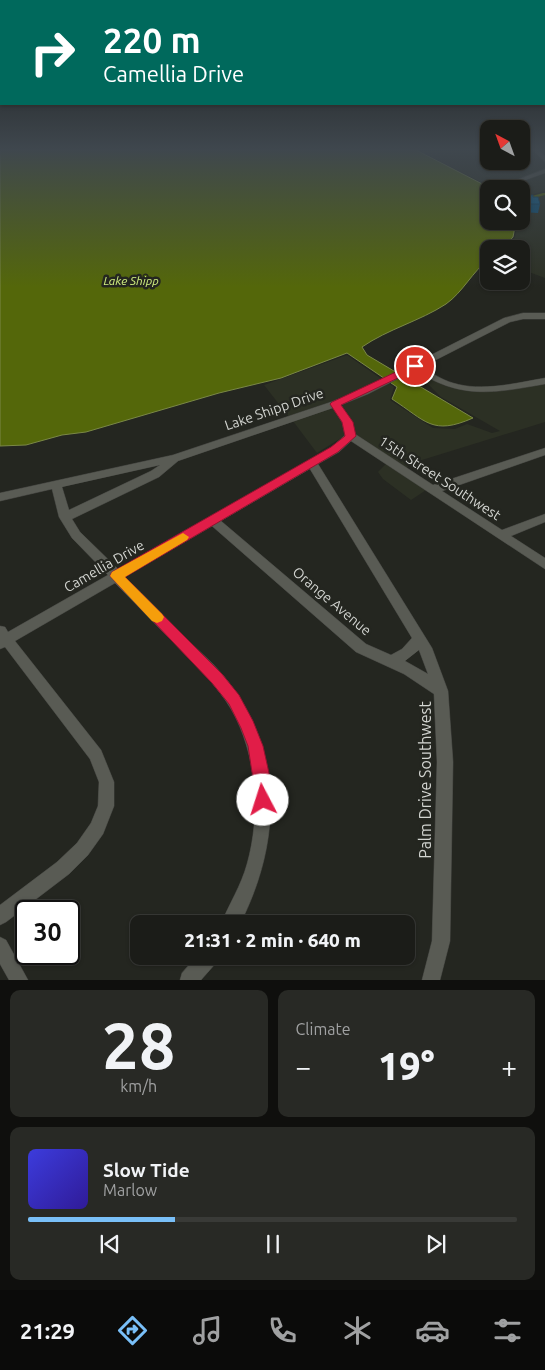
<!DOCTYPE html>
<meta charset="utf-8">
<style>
:root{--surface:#1b1c18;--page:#282925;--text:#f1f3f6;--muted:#a0a1a2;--line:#393a37;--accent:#79bff8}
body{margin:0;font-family:Ubuntu,sans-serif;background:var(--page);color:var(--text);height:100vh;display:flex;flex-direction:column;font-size:19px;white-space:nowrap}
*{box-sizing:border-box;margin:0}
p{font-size:16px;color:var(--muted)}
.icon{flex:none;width:28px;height:28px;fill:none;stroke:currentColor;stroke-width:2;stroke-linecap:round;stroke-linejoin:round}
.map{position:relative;height:980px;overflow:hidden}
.drawer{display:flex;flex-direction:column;gap:10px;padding:10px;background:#0f0f0d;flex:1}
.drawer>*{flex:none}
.guide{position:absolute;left:0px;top:0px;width:545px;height:105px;box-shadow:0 1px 4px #0004,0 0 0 1px var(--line);background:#00695c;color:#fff;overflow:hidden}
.needle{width:32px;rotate:319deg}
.tools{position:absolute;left:480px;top:120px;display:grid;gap:10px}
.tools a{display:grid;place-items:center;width:50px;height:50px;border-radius:10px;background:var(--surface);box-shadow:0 1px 4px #0004,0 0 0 1px var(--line);font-size:25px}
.speed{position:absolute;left:15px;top:900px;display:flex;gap:10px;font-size:25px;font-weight:700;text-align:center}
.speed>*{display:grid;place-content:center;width:65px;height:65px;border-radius:50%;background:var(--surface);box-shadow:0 1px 4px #0004,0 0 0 1px var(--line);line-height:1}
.speed .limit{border:2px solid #111;border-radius:8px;background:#fff;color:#111}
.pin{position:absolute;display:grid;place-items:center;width:42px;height:42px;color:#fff;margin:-21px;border:2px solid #fff;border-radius:50%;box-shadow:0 1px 5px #0007}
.me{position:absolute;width:55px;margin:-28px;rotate:355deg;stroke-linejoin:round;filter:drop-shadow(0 0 4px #0008)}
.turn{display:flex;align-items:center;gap:18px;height:105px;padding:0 20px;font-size:22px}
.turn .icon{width:65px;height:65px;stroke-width:2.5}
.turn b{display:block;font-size:35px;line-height:42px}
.big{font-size:38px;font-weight:800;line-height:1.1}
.drawer .card{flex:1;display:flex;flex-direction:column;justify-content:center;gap:8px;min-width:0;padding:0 18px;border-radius:10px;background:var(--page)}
.drawer .dial{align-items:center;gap:0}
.dial b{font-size:65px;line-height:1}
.song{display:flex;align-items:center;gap:15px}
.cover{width:60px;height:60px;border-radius:8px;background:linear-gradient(135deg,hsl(240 70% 55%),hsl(250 70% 35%))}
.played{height:5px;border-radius:2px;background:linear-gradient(90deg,var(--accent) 30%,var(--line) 30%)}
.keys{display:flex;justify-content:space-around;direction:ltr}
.heat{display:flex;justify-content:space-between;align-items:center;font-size:28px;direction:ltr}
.drawer .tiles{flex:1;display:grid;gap:10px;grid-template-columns:1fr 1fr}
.card:last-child{grid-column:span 2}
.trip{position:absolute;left:130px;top:915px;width:285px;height:50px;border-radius:10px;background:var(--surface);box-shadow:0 1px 4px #0004,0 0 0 1px var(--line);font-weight:800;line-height:50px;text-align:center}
.dock{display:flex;height:80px;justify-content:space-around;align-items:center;background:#0b0b0a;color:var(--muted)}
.dock .icon{width:35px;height:35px}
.dock .active{color:var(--accent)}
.dock b{font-size:22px;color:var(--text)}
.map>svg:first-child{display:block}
.built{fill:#2c3024}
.water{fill:#54670a;stroke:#7a8846}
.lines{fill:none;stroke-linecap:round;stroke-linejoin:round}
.canal{fill:#54670a;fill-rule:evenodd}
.minor-casing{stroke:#41423e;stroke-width:1}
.minor{fill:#595b54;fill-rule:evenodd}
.wall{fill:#07517e}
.building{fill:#085e93;stroke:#064267}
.route{fill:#e11d48;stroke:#92132f}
.slow{fill:#f59e0b}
.labels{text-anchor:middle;stroke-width:5;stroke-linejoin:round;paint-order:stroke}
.far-water-label{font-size:12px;font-style:italic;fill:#d1ef80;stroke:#242620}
.street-label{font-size:14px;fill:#d3d5d1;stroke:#242620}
.near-street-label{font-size:16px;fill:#d3d5d1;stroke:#242620}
</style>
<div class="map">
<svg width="545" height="980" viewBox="0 0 545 980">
<rect width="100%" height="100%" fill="#242620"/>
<path class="built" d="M418,150H489V161H521V158L524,157L521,156V150H534L545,163V169L509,183L513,185L545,172V191L521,197V189H497L489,182L479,181Z
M545,194V278L521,269V249H506L515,237L518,221H521V202Z
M347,355L383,380L351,395L289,417L264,385Z
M416,369L444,385L462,390L476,391L545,383V422L409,464L406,470L354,435L340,405L388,383L394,387L390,400L433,428L455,429L467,424L492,433L500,431L441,397L429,385L405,375Z
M334,407L342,419L346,435L317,453L293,421Z
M386,464L426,490L411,500L383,479L378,472Z"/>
<path class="water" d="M0,150H416L490,188L489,189V221H516L513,237L502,249H489V259C472,272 463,292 446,304C420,321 388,329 362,347L367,355L473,418C432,436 426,421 392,399L397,387L347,353L281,378L219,393L86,432L62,435L26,445L0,446Z"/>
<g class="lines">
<path class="canal" d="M543,193H545V195L521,201V199Z"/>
<g class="minor-casing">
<path id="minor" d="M533,150H539L545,156V162Z
M545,169V173L514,184L509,183Z
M523,313H545V319H523L510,322L422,367C432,373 442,380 453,383C482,392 516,383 545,378V384C494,393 461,400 415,370L368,394L341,405L352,422L355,434L433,485L545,448V455L442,491L502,530L545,514V522L511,536L545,558V569L351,441L339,452L318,464L432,648L448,691L453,762L450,941L440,980H422L432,941L437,762L434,694L404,674L356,652L212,526L125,577C147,598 168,620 190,642C200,652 212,662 222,674C285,748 282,841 240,924H221C229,904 241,886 247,864C261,815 257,754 231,709C218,687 199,669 182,651C159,628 137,605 115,583L15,641L101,750L114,782V806L103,834L88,855L69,874L6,922L0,925V905L57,862L77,843L91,823L98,806L99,782L90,759L5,647L0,649V626L5,627L8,632L108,575L72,538L59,517L52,489L0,501V493L173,455L331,402L362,390L504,318ZM333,408L342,422L345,435L331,448L118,569L80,532L72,519L159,477L178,461ZM160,465L151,471L69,510L62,487ZM310,469L412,638L402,649L391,655L366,644L221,521ZM419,650L428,674L405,661Z
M0,937L6,940L28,980H9L0,964Z
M197,956H218L216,963L201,980H180L182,973Z"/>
</g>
<use href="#minor" class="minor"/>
</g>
<path class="wall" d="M523,195L533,197L540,204L538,213L521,212V197H522Z"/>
<path class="building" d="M523,195H533V197H538L540,204H521V197H523Z"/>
<linearGradient id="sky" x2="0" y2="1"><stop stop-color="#141512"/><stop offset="0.52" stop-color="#3f474e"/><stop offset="1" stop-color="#3f474e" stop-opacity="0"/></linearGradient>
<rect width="545" height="287" fill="url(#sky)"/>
<path class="route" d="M415,363L420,366L419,368L341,405L353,422L356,436L338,452L125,577L222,674L239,695L253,721L263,746L269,773L271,800L269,805L263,807L257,805L248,746L241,728L229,704L212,683L110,576L112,572L331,447L345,436L342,422L330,404L332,402Z"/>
<path class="slow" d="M183,533L189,537L187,540L125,577L162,614L164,617L162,621L157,623L152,621L110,576L112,572Z"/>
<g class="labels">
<g class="far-water-label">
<text x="131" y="285">Lake Shipp</text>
</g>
<g class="street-label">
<text transform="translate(274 409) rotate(-19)" y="5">Lake Shipp Drive</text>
<text transform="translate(440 478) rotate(33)" y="5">15th Street Southwest</text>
<text transform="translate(104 566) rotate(-30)" y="5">Camellia Drive</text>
<text transform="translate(332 601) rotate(40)" y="5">Orange Avenue</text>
</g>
<g class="near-street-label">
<text transform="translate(425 780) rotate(-90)" y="6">Palm Drive Southwest</text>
</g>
</g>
</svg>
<div class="tools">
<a><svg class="needle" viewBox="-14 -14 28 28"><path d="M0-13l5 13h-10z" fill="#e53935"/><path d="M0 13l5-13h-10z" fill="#a0a1a2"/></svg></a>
<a><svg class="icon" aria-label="search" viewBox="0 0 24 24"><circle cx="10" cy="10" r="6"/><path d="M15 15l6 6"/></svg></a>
<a><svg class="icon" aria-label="layers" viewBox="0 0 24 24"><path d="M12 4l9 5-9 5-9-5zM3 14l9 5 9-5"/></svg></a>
</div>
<div class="speed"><div class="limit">30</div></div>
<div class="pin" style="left:415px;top:366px;background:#d93025"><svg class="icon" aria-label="arrive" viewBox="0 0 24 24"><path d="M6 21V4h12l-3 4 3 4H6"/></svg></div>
<svg class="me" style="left:263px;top:800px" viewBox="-20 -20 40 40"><circle r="19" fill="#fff"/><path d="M0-13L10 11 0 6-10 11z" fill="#e11d48"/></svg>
<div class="trip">21:31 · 2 min · 640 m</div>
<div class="guide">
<div class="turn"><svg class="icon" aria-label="right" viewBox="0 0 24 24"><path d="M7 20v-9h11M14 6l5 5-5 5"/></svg><div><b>220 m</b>Camellia Drive</div></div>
</div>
</div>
<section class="drawer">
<div class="tiles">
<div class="card dial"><b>28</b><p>km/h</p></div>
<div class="card"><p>Climate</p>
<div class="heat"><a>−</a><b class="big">19°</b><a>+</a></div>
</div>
<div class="card">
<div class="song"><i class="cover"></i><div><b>Slow Tide</b><p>Marlow</p></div></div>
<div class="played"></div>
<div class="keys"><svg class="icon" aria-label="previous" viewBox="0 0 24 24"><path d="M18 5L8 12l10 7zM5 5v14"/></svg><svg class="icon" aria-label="pause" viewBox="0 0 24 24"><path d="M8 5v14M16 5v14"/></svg><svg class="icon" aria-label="next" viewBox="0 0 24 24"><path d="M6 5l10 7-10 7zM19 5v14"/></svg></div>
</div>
</div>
</section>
<nav class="dock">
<b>21:29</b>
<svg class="icon active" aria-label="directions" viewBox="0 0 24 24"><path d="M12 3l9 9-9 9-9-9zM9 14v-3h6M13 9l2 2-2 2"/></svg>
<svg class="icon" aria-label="music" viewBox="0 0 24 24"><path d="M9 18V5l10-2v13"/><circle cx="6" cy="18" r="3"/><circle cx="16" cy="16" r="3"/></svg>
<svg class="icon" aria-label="phone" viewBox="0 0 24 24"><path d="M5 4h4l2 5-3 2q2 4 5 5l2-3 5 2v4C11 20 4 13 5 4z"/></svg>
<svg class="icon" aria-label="climate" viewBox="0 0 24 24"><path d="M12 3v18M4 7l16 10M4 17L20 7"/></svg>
<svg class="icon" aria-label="car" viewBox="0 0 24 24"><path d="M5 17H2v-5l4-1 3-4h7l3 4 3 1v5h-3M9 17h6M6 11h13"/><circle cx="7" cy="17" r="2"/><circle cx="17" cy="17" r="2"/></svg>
<svg class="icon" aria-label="filters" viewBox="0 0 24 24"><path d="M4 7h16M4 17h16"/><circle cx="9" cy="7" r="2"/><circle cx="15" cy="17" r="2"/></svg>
</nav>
